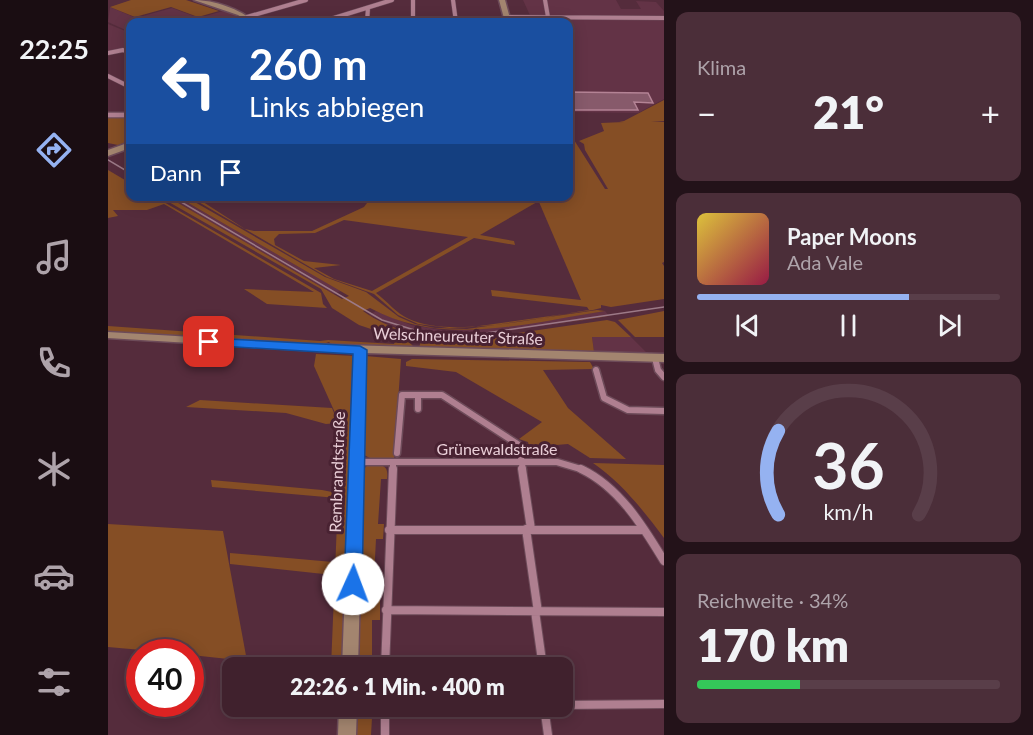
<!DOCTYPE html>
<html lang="de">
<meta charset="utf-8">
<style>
:root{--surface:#40212d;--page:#4b2e39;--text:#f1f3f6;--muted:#aea3aa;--line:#593e49;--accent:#95b2f1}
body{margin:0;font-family:Lato,sans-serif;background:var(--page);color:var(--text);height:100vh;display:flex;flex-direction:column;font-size:22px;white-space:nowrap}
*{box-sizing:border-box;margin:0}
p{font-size:20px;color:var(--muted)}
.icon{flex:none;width:33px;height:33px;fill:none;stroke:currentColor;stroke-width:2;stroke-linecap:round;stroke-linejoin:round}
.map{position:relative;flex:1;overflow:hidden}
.details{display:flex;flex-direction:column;gap:12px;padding:12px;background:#231219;width:369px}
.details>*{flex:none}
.banner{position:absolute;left:18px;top:18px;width:447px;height:183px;border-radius:12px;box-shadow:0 3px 15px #0003,0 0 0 2px var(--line);background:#1a4fa0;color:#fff;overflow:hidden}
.speed{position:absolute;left:18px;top:639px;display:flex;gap:12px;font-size:30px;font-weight:700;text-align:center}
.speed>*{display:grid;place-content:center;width:78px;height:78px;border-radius:50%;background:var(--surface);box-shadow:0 3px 15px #0003,0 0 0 2px var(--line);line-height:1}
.speed .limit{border:9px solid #d22;background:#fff;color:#111}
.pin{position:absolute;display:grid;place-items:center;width:51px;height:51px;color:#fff;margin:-26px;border-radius:12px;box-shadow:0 3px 9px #0006}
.me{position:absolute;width:66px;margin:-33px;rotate:2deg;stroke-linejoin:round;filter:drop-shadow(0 0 4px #0008)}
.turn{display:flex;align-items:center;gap:21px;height:126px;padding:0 24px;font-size:27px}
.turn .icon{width:78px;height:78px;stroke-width:2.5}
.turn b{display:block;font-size:42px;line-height:51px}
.then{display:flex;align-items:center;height:57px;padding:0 24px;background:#0003;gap:12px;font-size:22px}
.big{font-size:45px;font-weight:800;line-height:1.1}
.details .card{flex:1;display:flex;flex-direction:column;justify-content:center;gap:9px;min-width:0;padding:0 21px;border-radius:12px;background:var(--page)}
.details .dial{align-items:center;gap:0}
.dial svg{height:156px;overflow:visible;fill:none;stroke:var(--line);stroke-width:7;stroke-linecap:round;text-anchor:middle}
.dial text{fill:var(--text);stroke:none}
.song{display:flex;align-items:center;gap:18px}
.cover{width:72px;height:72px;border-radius:9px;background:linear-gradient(135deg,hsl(50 70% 55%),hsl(340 70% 35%))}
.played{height:6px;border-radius:3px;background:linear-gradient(90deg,var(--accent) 70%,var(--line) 70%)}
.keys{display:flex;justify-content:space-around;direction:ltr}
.heat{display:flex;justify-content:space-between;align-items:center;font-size:33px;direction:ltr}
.charge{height:9px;border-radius:4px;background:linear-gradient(90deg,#34c759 34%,var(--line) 0)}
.trip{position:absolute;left:114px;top:657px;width:351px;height:60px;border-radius:12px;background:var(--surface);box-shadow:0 3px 15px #0003,0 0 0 2px var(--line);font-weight:800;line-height:60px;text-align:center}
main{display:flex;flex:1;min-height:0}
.tabs{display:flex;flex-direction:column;width:108px;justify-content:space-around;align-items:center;background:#1a0d12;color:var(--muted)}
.tabs .icon{width:42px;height:42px}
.tabs .current{color:var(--accent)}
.tabs b{font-size:27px;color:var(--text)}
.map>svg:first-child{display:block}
.built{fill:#633346}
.green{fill:#854e25;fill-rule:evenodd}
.building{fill:#875a6b;stroke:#b48395;stroke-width:1.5}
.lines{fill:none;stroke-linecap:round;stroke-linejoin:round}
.street-far3-casing{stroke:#6d4b59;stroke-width:5}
.street-far2-casing{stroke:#6d4b59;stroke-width:7}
.street-far1-casing{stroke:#6d4b59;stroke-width:9}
.street-casing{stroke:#6d4b59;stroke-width:10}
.secondary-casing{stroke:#6d4b59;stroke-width:3}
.street-far3{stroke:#af7f90;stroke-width:4}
.street-far2{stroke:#af7f90;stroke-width:4.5}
.street-far1{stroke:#af7f90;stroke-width:6}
.street{stroke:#af7f90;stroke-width:8}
.secondary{fill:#a3856f;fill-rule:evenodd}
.tram{stroke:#9c7a87;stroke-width:1.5}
.route{fill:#1a73e8;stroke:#114b97;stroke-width:1.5}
.labels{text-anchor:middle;stroke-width:6;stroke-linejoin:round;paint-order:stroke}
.street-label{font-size:16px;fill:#e9ced7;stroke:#492232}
</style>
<main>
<nav class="tabs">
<b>22:25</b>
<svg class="icon current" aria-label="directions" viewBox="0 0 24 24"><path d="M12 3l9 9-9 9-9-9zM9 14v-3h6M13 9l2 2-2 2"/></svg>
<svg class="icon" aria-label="music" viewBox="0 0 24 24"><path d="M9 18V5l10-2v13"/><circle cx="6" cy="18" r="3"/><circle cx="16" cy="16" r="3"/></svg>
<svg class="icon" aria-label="phone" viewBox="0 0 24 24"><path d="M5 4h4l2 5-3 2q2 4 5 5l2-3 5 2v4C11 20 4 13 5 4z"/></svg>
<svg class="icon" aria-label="climate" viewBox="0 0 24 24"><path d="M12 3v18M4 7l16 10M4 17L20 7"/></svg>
<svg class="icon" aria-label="car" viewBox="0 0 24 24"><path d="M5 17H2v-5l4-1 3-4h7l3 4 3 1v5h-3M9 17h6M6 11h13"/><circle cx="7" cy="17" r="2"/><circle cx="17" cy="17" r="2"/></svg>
<svg class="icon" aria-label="filters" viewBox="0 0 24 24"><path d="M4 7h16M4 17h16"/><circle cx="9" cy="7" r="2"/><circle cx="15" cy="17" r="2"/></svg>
</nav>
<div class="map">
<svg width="556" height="735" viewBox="0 0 556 735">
<rect width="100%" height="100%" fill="#552c3c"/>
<path class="built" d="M415,0H508L513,9H533L528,1L548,2L556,11V99L530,113L461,112L460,22H425Z
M2,7L28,18L64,8L91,18L115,11L129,16L136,22H22V32L0,22Z
M0,24L22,33V46L0,52Z
M60,197H70L233,291L226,294Z
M268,311L303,325L340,331L372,329L497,311L501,316L373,335L346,336L297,331L261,315Z
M484,337H523L538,352H486Z"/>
<path class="green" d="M23,0H78L111,11L90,17L63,7L27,17L2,7Z
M556,100V121H543L556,122V262L554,263L556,266V299L503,307L493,305V308L485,310L364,327L341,328L310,324L290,315L266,294L219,277L82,197L460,196L461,132L497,189H500L477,150L476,144L471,141L496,131L493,123L516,122L511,121H516ZM89,198L259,200V203L256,207L204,231H146L137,229ZM429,202H431L473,300L383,290L384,296L479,307L481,310C434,317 344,339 301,319C288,313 280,302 268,293L366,238L407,245L406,241L372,235ZM236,220L360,237L264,291L226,279L206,268L233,265L196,261L167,245L166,239L171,234L207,233Z
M0,116L22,117V141L10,145L0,143Z
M0,170L22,183V196L47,197L68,209L213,293L215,304L219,308L159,304L136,289L206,292L56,204L39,210H5L10,216L0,218Z
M52,197H60L234,299L241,296L70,197H78L217,277L258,292L291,317L307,324L327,328L359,329L489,310L497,311C419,323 335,348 262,308L255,311C313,353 390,333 456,323C470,321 487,317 501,316L362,338L287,337L251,325L224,308L213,289Z
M556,311V337H527L510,320Z
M499,320L507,322L523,337H484L486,352L312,349L311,347L313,342L316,340L370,339Z
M0,326L212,341L220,340L286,344L288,339L300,341L307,348L225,346L221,342L218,343L220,346L0,332Z
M208,354L247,356L237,667H223L233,426L206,366Z
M257,356L293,359L286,459H264L254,454Z
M304,359L482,362L486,369L435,370L460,408L518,459L482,458L460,444L448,445L449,451L422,450L420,442L411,439L434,422L348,372L298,366V362Z
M92,400L224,408L230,423L218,424L178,413L78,407Z
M485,463L556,465V538C535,510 513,482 485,463Z
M271,465C279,466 280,471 279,479H273L270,524H276L275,539H268L265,597H272V620H264V667L248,668L254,470L259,466Z
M103,480L214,490L229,493V498L104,487Z
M0,524L115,531L139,661L83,655L82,652H56L0,647Z
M122,553L225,562V575L122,564Z
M248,707H272L271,717L264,718L263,735H247Z"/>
<path class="building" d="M460,92L540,93L545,103L526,102L530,110H460Z"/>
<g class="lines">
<g class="street-far3-casing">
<path id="street-far3" d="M305,0V22
M345,0L348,22
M437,0L440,17
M139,17L198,0
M398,17L556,18
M213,22L284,0
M259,22L260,8
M0,53L15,50L22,53
M0,76L22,87
M0,115H22"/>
</g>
<g class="street-far2-casing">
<path id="street-far2" d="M0,115H22"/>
</g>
<g class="street-far1-casing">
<path id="street-far1" d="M547,358L550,370L556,377
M488,370L496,398L520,410L556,411
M310,395V409
M289,453L294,395H334L411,445L415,470
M249,462H449L476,470
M285,470V462"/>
</g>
<g class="street-casing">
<path id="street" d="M414,469L423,529
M473,469C511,487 535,526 556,561
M418,529L430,612
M281,530H536
M278,610L556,612
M427,611L435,668
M277,668L285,469
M454,705L556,704
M277,706V735
M436,706L440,735"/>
</g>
<g class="secondary-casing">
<path id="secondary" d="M86,0C106,0 132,9 147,22H141L130,15Z
M391,0H397L403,22H397Z
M22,142V148L0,156V150Z
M0,332L202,344L556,354V362L258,353L250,668H234L246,353L0,338Z
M231,706H249L248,735H230Z"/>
</g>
<use href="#street-far3" class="street-far3"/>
<use href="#street-far2" class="street-far2"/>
<use href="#street-far1" class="street-far1"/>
<use href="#street" class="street"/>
<use href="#secondary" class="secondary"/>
<path class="tram" d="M0,160L22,173
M63,196L274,320L313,332L364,335L556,307"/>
</g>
<path class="route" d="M101,338L252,346L259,350L254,584L251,588L245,590L239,588L236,584L245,354L96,345L94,342L96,340Z"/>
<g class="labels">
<g class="street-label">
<text transform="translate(350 336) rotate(2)" y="6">Welschneureuter Straße</text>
<text x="389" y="455">Grünewaldstraße</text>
<text transform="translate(229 472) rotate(-88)" y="6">Rembrandtstraße</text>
</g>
</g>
</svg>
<div class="speed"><div class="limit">40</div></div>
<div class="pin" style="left:101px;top:342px;background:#d93025"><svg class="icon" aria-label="arrive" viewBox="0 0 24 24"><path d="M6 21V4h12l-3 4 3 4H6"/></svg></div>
<svg class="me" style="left:245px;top:584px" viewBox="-20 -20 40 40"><circle r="19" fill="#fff"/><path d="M0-13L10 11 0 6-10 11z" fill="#1a73e8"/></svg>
<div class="trip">22:26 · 1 Min. · 400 m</div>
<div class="banner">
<div class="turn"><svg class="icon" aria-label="left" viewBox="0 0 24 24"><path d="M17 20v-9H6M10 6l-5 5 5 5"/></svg><div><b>260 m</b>Links abbiegen</div></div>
<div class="then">Dann<svg class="icon" aria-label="arrive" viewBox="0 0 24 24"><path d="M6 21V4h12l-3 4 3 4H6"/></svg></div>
</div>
</div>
<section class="details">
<div class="card"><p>Klima</p>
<div class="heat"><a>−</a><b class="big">21°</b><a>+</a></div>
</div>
<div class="card">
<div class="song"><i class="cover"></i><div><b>Paper Moons</b><p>Ada Vale</p></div></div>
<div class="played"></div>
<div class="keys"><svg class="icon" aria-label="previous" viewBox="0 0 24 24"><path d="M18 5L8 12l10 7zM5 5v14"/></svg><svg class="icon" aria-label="pause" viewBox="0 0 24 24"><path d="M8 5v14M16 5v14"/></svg><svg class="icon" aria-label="next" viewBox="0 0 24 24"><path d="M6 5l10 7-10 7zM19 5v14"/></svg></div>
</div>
<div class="card dial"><svg viewBox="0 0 100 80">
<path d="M14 69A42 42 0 1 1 86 69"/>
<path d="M14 69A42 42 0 0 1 14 26" stroke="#95b2f1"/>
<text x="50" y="56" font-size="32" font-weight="700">36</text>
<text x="50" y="72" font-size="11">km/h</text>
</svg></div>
<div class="card"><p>Reichweite · 34%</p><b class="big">170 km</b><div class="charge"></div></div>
</section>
</main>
